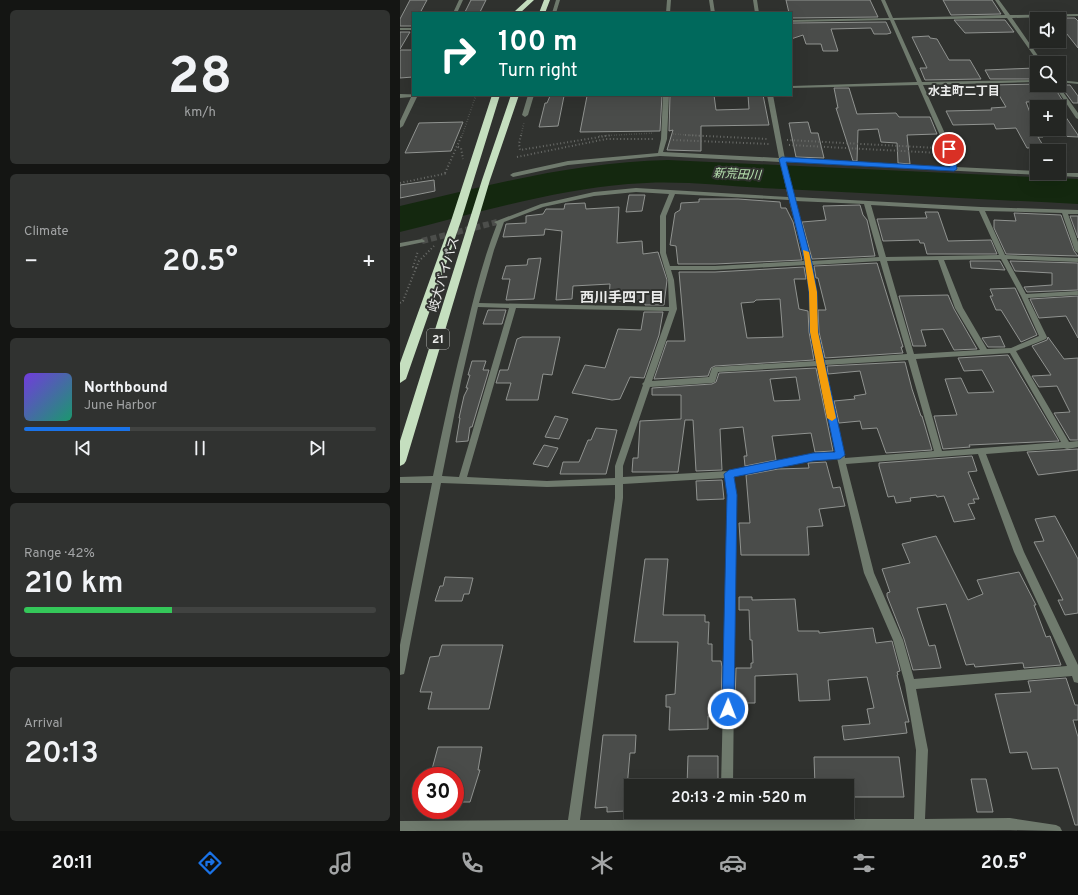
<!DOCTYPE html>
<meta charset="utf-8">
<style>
:root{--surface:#242623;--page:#303230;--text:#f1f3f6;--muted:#a3a5a6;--line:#414341;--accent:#1a73e8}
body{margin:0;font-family:Overpass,"Noto Sans JP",sans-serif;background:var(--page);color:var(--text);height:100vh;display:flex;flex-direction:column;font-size:15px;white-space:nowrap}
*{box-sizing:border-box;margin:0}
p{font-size:13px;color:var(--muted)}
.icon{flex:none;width:22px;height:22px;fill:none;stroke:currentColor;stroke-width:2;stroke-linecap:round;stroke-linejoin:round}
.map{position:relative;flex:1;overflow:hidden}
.drawer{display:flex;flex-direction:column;gap:10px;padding:10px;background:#141513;width:400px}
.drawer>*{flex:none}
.guide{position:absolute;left:12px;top:12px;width:380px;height:84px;border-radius:0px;box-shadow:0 4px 16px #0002,0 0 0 1px var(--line);background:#00695c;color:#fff;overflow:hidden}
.fabs{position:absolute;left:630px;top:12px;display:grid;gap:8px}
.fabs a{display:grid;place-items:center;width:36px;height:36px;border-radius:0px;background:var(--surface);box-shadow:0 4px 16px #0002,0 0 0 1px var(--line);font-size:20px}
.speed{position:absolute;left:12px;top:767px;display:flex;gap:8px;font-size:20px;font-weight:700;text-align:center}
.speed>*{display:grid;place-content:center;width:52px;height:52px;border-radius:50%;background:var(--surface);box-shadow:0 4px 16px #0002,0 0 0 1px var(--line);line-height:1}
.speed .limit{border:6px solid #d22;background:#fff;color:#111}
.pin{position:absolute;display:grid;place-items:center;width:34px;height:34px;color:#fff;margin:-17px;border:2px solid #fff;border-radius:50%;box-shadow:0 1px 4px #0007}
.me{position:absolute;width:44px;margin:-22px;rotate:1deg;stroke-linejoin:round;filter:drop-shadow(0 0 3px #0008)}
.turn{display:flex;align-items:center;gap:14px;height:84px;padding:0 20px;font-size:18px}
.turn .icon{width:52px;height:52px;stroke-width:2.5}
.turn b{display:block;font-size:28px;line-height:34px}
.big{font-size:30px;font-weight:600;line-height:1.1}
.drawer .card{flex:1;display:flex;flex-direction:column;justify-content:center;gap:6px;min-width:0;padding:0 14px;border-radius:6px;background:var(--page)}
.drawer .dial{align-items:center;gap:0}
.dial b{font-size:52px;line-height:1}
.song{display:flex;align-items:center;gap:12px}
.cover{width:48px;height:48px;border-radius:6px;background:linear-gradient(135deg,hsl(260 70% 55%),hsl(160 70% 35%))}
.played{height:4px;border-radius:2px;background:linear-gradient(90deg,var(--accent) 30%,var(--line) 30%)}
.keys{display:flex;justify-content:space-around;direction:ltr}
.heat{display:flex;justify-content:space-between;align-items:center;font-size:22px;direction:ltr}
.charge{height:6px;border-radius:3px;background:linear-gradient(90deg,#34c759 42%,var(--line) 0)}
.trip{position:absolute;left:224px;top:779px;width:230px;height:40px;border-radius:0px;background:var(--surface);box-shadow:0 4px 16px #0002,0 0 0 1px var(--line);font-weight:600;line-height:40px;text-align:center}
.menu{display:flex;height:64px;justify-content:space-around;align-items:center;background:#0e0f0e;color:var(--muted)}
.menu .icon{width:28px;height:28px}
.menu .selected{color:var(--accent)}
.menu b{font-size:18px;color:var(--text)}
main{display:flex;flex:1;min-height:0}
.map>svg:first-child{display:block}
.water{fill:#14280f}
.building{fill:#4a4c4a;stroke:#909390;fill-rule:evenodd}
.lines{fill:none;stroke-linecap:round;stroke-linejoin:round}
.street-tunnel{stroke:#4c4e4b;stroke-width:6;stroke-dasharray:6 3;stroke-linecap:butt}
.path-far1{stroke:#696b68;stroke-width:1.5;stroke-dasharray:0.5 2;stroke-linecap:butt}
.path{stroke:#696b68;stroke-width:2;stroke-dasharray:1 2.5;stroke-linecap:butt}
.street{fill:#6f7a6d;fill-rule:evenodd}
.highway{fill:#c5dfbf;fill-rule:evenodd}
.route{fill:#1a73e8;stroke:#114b97}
.slow{fill:#f59e0b}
.labels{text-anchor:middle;stroke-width:4;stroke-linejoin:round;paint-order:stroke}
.far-neighbourhood-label{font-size:12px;font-weight:bold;fill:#eaebea;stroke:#30322f}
.far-water-label{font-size:12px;font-style:italic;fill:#b8e3b0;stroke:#30322f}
.shield{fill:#30322f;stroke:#b2b4b2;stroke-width:1}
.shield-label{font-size:12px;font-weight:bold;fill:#eaebea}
.street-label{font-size:13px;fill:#eaebea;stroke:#30322f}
.neighbourhood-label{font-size:14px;font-weight:bold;fill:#eaebea;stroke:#30322f}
</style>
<main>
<section class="drawer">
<div class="card dial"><b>28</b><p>km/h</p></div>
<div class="card"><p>Climate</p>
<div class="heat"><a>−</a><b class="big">20.5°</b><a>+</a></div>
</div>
<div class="card">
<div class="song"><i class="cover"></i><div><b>Northbound</b><p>June Harbor</p></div></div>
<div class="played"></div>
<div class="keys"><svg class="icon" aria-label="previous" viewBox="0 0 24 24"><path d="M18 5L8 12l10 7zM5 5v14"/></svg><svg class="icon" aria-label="pause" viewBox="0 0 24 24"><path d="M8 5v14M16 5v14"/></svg><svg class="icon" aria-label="next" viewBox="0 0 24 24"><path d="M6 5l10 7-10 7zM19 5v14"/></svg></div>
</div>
<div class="card"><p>Range · 42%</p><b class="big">210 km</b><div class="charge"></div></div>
<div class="card"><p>Arrival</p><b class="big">20:13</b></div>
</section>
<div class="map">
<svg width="678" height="831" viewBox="0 0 678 831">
<rect width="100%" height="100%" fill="#30322f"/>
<path class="water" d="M268,160L678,179V204C580,199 481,194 383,189C332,187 280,179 228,184C153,190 74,214 0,232V206C89,185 176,162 268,160Z"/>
<path class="building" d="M10,0H27L20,13H13V26H0V19Z
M71,0H86L80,12H65Z
M386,0H470L478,17L391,18V13H389Z
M543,0H592L601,14L551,15Z
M654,18H675L678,21V48L659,24V19Z
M554,20H605L614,32L565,33Z
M486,22L491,33L487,34H474L471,28L431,29L438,51H423L421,44H406L403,35L391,39V23Z
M0,32H10L0,49Z
M529,36L530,38L537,39L549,60H570L581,79L525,80L520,68H527L512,37Z
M0,50H13V77L0,78Z
M635,68L637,72V79H590L585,70Z
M637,84V85H653L664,103L659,104V101L626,102L632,118L643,137H638L644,147L627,148L616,128L596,129L594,124L553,125L546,111L592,110L591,108L606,107L593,85Z
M660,85H670L678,96V103H673Z
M434,88H449L457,114L496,113L499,117H530L537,134L507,135L510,164L498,163L497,143L481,142L478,129L458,130L457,161H453L436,108H438Z
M262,95L260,131L180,132L187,96Z
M270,95H314L316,110L349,109L348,95H363L369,125L301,126V151L267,150L273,130L269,131Z
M150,96H164L158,126L139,127L145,103H147Z
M659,107L678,135V137L659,136Z
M63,122L51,151L5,153L19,123Z
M408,122L411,133H418L424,158L396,157L389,123Z
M34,180L35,191L0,198V185Z
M229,195H245L242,211L226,212Z
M299,199H338L380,202L381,208H386L393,222L402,260L315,264H278L276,246L270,245L275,213L280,210L281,203L299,202Z
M185,203L186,209L219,207L217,243L242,241L243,254L258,252L267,280L264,305H245L244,300L219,301L220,297L209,298L210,284L173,286L172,299L156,300L162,231L145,229L144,235L103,237L106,224L126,223V216L143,214L146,209H164L165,204Z
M460,205L463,215L467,220L475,256L412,259L402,222L426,220L423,206Z
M525,212H538L548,241L591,240L597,254H527L524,243H520L519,240L483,241L477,219L527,218Z
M614,213L661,215L674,251L678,256L606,254L594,228V220L616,221Z
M670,216H678V238Z
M141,258L134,299L106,300L110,279H102L106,266L127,265L128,259Z
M570,261H600L605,270L571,268Z
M610,261L678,263V290L627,292L624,287L652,285V273L615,271Z
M477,263L503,347H501L503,353L425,358L419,332L418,310H426L418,278H416L414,266Z
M404,267L406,279H394L399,309L408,311L409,332L414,360L315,366L311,368L308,376L254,379L267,341H285L279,272H315ZM380,299L383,337L347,338L341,303L354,302L356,300Z
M615,288L637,335L621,342L601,310H596L590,296H593L590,289Z
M548,295L554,309L577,349L554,350L543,329L521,330L526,346H513L499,296Z
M678,296V338L666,316L639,318L630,299Z
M88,310H106L102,324H83Z
M244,312H263L259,335L244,378L230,377L220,399L212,400L172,393L185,365L205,368L218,329L241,330Z
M600,336L605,347H588L582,338Z
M122,337H160L152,375L143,374L138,400H106L111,383H96L100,370H108L117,339Z
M648,337L664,359L678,358V440H670L654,413L670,412L657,386L639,387L632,376L651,375L632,346L647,340Z
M608,355L659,441L569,445L570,447L543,449L534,416L557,415L545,379L561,378L568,393L594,392L582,370L564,371L558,358Z
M72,361H86L83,370H89L72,427H70L68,441L56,442L60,418H59L64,396L68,388H66L70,375H68Z
M505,362L512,389L521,416H522L532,450L486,453L477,428L462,429L460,421L439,423L434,401L455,399L454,396L466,394L460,371L428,374L427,366Z
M416,368L433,451L415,452L411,433L372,436L376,460L345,466L344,456H347L343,427L320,429L322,470L296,471L293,420H285L278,472H232L233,458H238L240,421L281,419V395H252V388L312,384L316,382L319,373ZM396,377L400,400L374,401L370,379Z
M155,416L168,419L159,439L145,437Z
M196,428L217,430L206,474H160L163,462H179L188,440H191Z
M144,445L158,448L148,467L133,464Z
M678,449V470L638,475L627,452Z
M572,456L577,471L568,472L579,499H573L575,503L568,504L575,519L554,522L544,496L537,497L536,495L510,498L511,501L496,503L494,496L488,497L479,466V463Z
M426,462L433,488L440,487L445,506L419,509L423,526L407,527L409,555H341L339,523H350L346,475L378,469L409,468L408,463Z
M322,480L324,499L297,500L296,481Z
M655,516L678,559V613L665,615L658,600H663L634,542L644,541L635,519Z
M536,536L568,600L583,594L577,580L619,572L636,605H634L646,637L650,636L661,665L624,668L623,663H620L575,667L574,664L566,665L546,604L517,608L529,646L535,645L541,668L513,670L504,639L487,596V593L490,592L482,569L510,563L502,544Z
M245,559H268L263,615H305V622H309L308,644H312V661H321L322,667L321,707H313V716H308V729L269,730L270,707H266V695L275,694L278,642H234Z
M45,577L73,578L69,594H64L62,601H35L40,586H43Z
M339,597H352V600L395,599L398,631H419V633L473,628L476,643L492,641L500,671L497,672L498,675H497L509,722H505L507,733L444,740L442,726L470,724L467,709L474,708L467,677L428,680L430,700L399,701L397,674L355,676V703H335L336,668H351V663H353L352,640H350L349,610H339Z
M42,645H103L89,709H28L32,692H20L30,657L39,656Z
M666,678L675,705H678V720H673L678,737V825H675L658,768L632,769L627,752L610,753L595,694L631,692L628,681Z
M203,735H236L235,753H230L225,811L207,812V807L195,808Z
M38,747H82L78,770H80L70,802H55V773H31Z
M288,756H318V786H287Z
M414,757H499L504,797H447V786H415Z
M571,779H586L593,812H577Z"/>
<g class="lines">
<path class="street-tunnel" d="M22,241L97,222"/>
<path class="path-far1" d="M273,134L304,136
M62,136L76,95
M121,136L124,122
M199,136L254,133"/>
<path class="path" d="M121,135L119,144L120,150L212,135
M285,135L368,139
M273,140L370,144
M387,140L538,148
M389,145L540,153
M58,147L61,148L63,159
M117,157L206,139H254
M45,173L62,135
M0,183L48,173
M16,268L19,261L34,246
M0,303L3,301L16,268L13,267L18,251"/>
<path class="street" d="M59,0H63L57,13H53Z
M156,0H160L156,13H152Z
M267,0H271L270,13H266Z
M309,0H313L315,13H311Z
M353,0H357L359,13H355Z
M481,0H485L493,18L605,15L595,0H599L610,15L678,14V16L612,18L643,63H639L607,18L494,20L522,82L637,80V82L523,85L552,149L556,167L637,171V173H678V177L386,162L394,197L581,207L678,210V214H668L678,242V253L675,251L662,213L585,211L605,255L678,258V262L607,259L626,294L678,291V295L628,298L647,337L646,339L616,351L669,442L678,441V447L667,449L664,448L586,454L624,552L678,665V683L674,682L672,676L516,689L528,750L525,819L610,818L656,825L660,827L662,831L610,830L0,831V821L168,820L215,498V485L147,487L41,483L5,670L4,674L0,675V645L32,483H0V477L33,476C43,426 54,376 67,326C75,292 84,257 97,224L94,222L141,204L194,192L236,188L388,197L380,162L260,156L168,165L113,177L110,175L113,173L168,161L258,153L261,139L263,95H269L267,139L263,152L379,158L367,95H373L385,159L551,167L546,149L518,85L391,88V86L517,82L490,20L391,22V20L489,18ZM236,192L269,194L260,216V253L268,280L269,307L79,303L94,250L104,222L143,207L194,196ZM275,194L389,200L404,261L315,266H270L266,253V216ZM395,201L464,204L479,257L411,261ZM471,205L579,211L599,255L486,257ZM601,259L621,296L639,336L611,348L587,349L563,308L544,260ZM538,260L555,308L580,350L514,354L487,261ZM480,261L507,354L424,360L418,332L416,292L412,265ZM405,265L410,292V332L416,361L315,367L312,368L309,377L252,381L277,309L274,280L271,270H315ZM78,307L109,308L59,477L42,476L61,381ZM116,308L269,311L244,382L242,384L243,385L215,466V478L147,481L67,477ZM610,353L661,442L542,451L516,359ZM508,360L534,451L445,458L425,365ZM417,366L435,452L413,454L329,471L223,477V466L250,387L312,383L315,382L318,372ZM578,454L614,552L667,666L514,679L503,640L474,573L446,464ZM437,458L464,573L493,640L505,684L516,750L514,819H332V812H320V820H180L223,498V484L325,478L328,495L321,786H333L336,495L334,476L413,460Z
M0,28H13V30H0Z
M659,80L678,82V84L659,82Z
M654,85H658L678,113V119L676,118Z
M0,94L32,95L29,97H17L3,126L0,128V121L11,97L0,98Z
M128,95H134L128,115L125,117L122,115Z
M22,239L25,241L24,242L0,247V243Z"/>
<path class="highway" d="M127,0H134L120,13H114L115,11Z
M144,0H150L145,13H139Z
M92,95H100L61,221L6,379L0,383V363L51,221Z
M111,95H119L90,180L6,461L4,464L0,466V441L82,180Z"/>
</g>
<path class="route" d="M549,147L553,149L557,169L554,171L386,162L412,263L417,292L418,332L445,455L440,459L413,461L334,477L337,495L334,709L332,714L328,715L324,714L322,709L327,495L324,474L329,470L413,453L435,452L410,332L409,292L405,263L379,159L382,157L550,167L546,149Z"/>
<path class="slow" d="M403,250L409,252L417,292L418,332L436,418L432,421L427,418L410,332L409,292Z"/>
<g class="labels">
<g class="far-neighbourhood-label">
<text x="564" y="95">水主町二丁目</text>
</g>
<g class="far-water-label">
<text transform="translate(337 174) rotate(3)" y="4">新荒田川</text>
</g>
<rect class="shield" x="27" y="329" width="22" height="20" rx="3"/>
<g class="shield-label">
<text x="38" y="343">21</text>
</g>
<g class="street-label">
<text transform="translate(43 274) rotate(-73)" y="5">岐大バイパス</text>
</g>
<g class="neighbourhood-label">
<text x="222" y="302">西川手四丁目</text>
</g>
</g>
</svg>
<div class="fabs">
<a><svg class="icon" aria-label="sound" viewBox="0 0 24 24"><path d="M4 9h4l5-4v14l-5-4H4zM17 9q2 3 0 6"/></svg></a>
<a><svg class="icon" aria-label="search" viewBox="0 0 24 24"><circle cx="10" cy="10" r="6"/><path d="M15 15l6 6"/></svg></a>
<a>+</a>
<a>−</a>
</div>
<div class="speed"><div class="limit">30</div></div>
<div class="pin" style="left:549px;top:149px;background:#d93025"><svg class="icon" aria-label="arrive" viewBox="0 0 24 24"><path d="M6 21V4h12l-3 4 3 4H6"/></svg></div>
<svg class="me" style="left:328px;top:709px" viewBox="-20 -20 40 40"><circle r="17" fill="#1a73e8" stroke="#fff" stroke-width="3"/><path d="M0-11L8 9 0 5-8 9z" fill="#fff"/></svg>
<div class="trip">20:13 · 2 min · 520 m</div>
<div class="guide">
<div class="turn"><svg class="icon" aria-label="right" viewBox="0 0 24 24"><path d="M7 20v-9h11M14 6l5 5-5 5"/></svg><div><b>100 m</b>Turn right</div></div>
</div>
</div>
</main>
<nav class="menu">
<b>20:11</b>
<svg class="icon selected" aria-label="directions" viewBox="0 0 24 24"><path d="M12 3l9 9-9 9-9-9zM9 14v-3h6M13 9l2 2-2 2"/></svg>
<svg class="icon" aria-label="music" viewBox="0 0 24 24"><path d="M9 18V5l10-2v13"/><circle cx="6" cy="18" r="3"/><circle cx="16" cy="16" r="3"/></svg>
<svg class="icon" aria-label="phone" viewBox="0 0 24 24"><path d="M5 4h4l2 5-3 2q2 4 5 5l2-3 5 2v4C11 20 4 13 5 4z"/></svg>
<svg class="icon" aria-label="climate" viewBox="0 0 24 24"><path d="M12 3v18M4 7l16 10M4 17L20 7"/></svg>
<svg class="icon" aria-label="car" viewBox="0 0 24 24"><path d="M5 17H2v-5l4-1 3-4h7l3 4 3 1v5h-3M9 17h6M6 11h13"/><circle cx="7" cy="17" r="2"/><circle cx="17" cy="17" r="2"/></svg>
<svg class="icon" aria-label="filters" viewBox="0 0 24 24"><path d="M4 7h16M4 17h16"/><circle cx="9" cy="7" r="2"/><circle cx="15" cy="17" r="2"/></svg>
<b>20.5°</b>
</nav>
